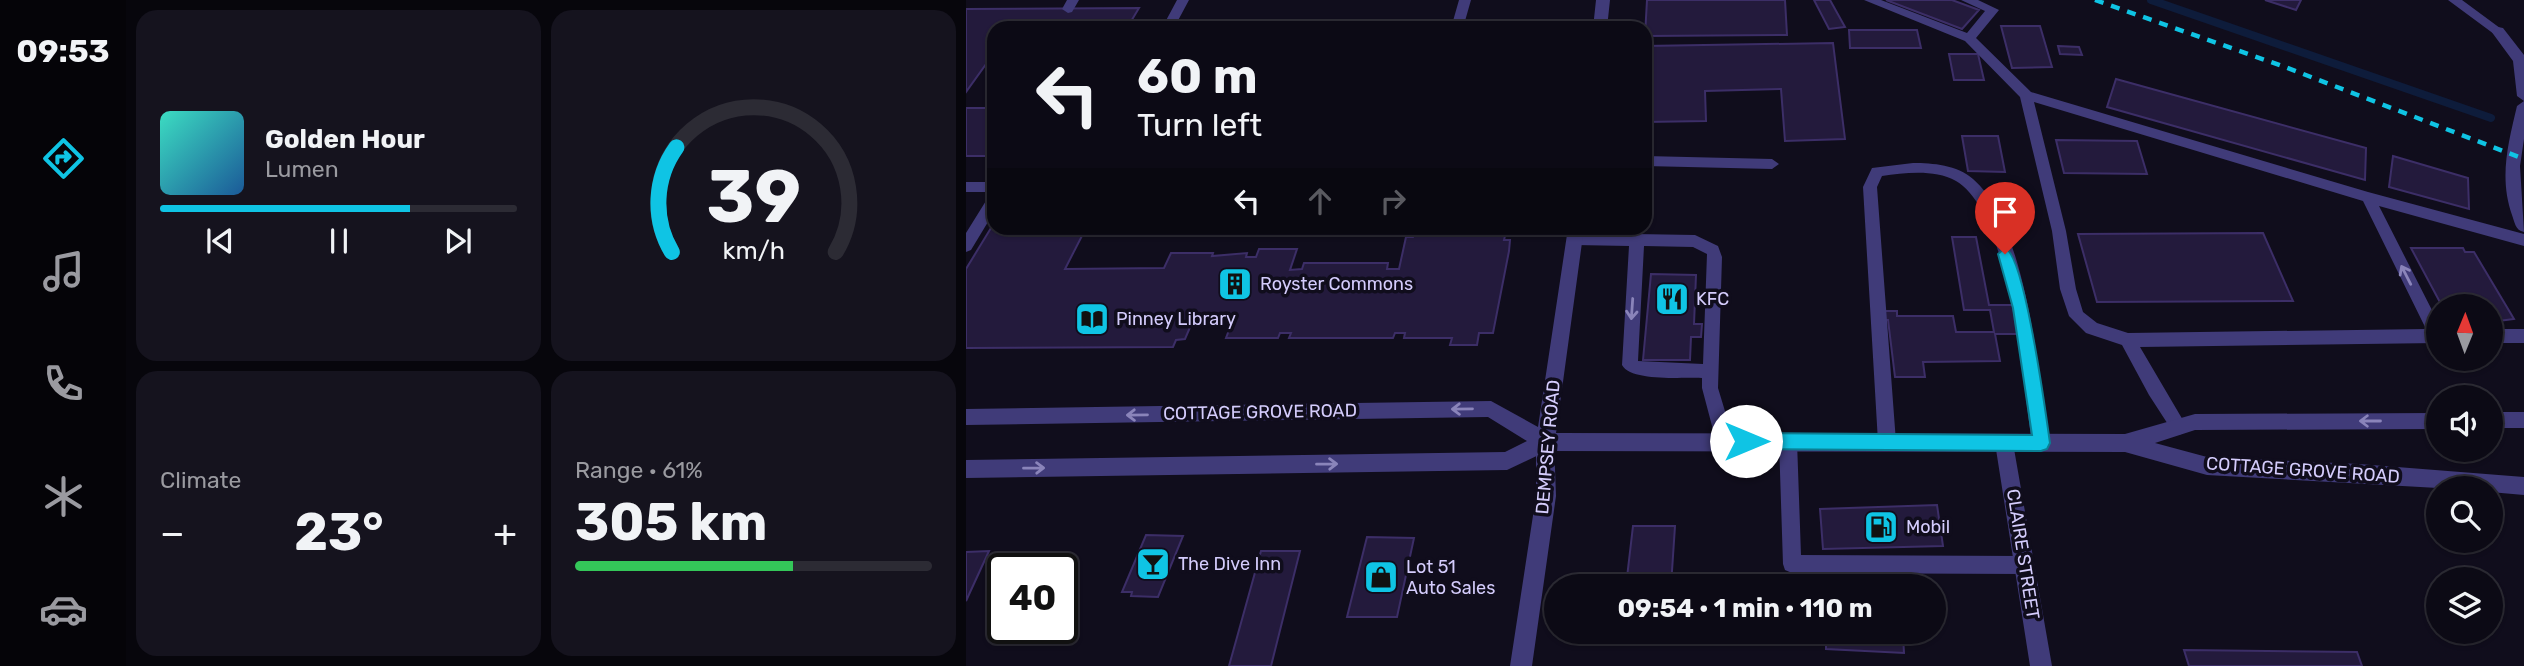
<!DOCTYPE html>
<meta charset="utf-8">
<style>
:root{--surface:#0c0a15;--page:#15131e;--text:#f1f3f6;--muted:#9a9aa0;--line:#2c2b34;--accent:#0fc4e4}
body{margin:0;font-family:Rubik,sans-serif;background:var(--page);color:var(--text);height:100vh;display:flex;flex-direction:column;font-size:26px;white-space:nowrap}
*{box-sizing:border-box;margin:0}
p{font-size:23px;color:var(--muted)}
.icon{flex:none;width:38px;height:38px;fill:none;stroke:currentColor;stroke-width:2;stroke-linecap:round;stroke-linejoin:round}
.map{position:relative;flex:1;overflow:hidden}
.side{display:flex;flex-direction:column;gap:10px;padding:10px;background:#07060c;width:840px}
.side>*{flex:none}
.guide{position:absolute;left:21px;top:21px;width:665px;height:214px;border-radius:21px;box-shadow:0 2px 5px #0004,0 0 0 2px var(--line);background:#0c0a15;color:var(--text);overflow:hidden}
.needle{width:46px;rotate:1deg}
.tools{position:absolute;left:1460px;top:294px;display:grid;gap:14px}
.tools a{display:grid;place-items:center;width:77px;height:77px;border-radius:50%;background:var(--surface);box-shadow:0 2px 5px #0004,0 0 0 2px var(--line);font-size:35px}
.speed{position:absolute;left:21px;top:553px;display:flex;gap:14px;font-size:35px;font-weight:700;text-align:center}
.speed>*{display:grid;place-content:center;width:91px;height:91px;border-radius:50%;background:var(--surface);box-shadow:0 2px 5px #0004,0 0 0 2px var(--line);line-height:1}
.speed .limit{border:4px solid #111;border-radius:10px;background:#fff;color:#111}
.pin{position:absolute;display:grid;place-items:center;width:60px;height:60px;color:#fff;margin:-72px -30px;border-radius:50% 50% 50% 0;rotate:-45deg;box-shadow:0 0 7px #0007}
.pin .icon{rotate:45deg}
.me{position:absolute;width:77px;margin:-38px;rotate:90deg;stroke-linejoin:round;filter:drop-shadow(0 0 5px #0008)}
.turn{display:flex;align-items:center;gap:24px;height:147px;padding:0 35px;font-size:32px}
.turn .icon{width:91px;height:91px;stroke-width:2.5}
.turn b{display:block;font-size:49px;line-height:60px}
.lanes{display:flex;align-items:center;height:66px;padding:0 35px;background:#0003;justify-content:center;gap:35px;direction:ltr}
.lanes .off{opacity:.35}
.big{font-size:52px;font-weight:700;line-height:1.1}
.side .card{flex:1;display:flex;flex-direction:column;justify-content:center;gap:10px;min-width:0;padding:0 24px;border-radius:21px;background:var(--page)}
.side .dial{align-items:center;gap:0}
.dial svg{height:182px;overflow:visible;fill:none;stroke:var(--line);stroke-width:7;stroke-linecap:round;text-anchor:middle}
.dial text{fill:var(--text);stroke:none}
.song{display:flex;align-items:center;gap:21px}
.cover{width:84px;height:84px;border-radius:10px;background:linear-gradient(135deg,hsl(170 70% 55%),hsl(210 70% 35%))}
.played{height:7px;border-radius:4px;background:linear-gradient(90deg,var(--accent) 70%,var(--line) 70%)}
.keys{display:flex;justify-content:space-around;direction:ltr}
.heat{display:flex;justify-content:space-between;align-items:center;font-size:38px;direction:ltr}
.charge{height:10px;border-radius:5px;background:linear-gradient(90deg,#34c759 61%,var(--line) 0)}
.side .tiles{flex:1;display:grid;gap:10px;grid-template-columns:repeat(2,1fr)}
.trip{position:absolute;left:578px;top:574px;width:402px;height:70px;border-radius:35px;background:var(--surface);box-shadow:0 2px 5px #0004,0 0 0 2px var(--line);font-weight:700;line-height:70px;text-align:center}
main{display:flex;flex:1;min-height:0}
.tab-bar{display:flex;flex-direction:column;width:126px;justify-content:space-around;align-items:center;background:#050408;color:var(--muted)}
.tab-bar .icon{width:49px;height:49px}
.tab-bar .selected{color:var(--accent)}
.tab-bar b{font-size:32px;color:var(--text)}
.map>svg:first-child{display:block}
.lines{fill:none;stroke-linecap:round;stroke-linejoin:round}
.stream{stroke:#0e1c3b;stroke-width:8}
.building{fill:#231a3c;stroke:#3c2e67;stroke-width:2}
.service{fill:#403b79;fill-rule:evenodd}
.minor{fill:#403b79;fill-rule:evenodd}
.tertiary{fill:#403b79;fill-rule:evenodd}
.rail{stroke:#0fc4e4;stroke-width:4.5;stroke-dasharray:9 8;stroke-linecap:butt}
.oneway{stroke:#8a84ba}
.route{fill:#0fc4e4;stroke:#0a7f94;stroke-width:2}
.labels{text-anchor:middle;stroke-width:7;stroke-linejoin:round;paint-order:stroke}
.poi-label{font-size:18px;fill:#d4ccfc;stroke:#100d1c;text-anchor:start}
.street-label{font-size:18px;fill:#d4ccfc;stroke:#100d1c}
</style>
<main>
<nav class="tab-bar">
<b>09:53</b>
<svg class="icon selected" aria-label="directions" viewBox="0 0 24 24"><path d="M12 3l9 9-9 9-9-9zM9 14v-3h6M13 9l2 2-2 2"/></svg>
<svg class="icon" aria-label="music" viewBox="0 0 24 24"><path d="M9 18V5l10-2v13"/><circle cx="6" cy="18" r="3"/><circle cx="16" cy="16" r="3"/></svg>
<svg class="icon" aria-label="phone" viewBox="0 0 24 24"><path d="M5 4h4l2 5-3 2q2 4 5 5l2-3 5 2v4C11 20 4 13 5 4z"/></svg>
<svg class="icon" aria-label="climate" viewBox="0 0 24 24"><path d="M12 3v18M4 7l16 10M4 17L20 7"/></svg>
<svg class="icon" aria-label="car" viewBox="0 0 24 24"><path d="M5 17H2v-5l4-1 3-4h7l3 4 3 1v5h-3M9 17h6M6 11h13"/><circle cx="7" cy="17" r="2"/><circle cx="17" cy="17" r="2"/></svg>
</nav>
<section class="side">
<div class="tiles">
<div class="card">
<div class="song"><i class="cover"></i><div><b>Golden Hour</b><p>Lumen</p></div></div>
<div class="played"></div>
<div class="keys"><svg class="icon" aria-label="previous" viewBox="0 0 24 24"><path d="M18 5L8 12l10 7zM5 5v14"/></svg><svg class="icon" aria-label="pause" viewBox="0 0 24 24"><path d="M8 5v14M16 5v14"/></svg><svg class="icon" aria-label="next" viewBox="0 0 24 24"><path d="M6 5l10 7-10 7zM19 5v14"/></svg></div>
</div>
<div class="card dial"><svg viewBox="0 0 100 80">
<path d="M14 69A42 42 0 1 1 86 69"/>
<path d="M14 69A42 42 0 0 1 16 23" stroke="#0fc4e4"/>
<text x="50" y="56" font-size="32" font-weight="700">39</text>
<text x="50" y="72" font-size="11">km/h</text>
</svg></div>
<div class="card"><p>Climate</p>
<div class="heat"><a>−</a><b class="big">23°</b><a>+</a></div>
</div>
<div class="card"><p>Range · 61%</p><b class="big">305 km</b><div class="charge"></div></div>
</div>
</section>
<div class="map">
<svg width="1558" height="666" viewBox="0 0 1558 666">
<rect width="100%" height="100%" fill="#100d1c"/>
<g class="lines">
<path class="stream" d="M1185,0L1525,118"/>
</g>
<path class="building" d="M681,0H819L821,35L679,36Z
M848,0H864L879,27L863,29Z
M920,0H986L1013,10L996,29Z
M1299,0H1335L1330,10Z
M173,8L161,28H28V53L0,92V9Z
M1035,26H1074L1086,67L1046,68Z
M883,30H951L955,48H884Z
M867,43L879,139L819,141L815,89L739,91L740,121L679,122V46Z
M1092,46L1113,47L1116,55L1094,54Z
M983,54H1012L1018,80H988Z
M1150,79L1400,148L1399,180L1141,107Z
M0,108H28V156H0Z
M996,136H1032L1039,172L1002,171Z
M1090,140L1171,141L1181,174L1098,173Z
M1427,156L1502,178L1503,209L1423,187Z
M28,223V228H120L99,269L198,268L205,253H247L246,256L281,253L280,257H290L293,249H331L324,270L336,269L338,263H422L421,269H433L440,237H447L450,228H524L529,229L528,236H539L538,240H544L543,251L527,333H513L511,345H484L486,338H438L439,333H429L427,338H323L325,333H314L312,338H260L268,317L228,318L219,339L210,340L207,347L0,348V269Z
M1297,233L1327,301L1131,302L1112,234Z
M986,237H1010L1023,305H1050L1056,334H1029L1034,361L957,362L959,377H929L922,320H917L916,311H931V316H987L990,332H1028L1024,310H998Z
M1445,248H1497L1499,252H1508L1548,319L1524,322V306H1476Z
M685,274L730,275L728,324H736L735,337H725L724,360H677Z
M971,505L977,546L857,549L854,509Z
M667,526H709L705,586H660Z
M180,535L217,536L192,597L165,596L166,592H156Z
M401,537L448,538L431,617H381Z
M23,551L0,601V552Z
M295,551H334L305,666H263Z
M648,632H714H704V635L647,634Z
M860,632H955V637L937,636L938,653L860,649Z
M1218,650L1391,652L1396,666H1223Z"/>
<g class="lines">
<path class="service" d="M101,0H113L106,12L102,13L96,9Z
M211,0H223L208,28H196Z
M493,0H505L497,28H485Z
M898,0H915L1001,33L1019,11L995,0H1012L1033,10L1010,38L1065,92L1402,192L1558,234V246L1413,206L1472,322V343L1174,347L1221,427L1219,432L1213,435L1207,432L1183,395L1156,345L1120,333L1103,316L1094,289L1086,231L1054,97L999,41ZM1068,102L1397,201L1460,329L1162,333L1131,323L1117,312L1110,289L1100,231Z
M1482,0H1496L1538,31L1532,35L1528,34Z
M679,156L806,159L813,164L806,169L679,166Z
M947,163C967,163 991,165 1007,179C1061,226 1072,375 1084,443L1081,449L1075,451L1069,449L1066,443C1057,383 1044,212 990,181C968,169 939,173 916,176L911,187L930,442L927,448L921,450L915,448L912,442L897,187L906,168Z
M0,182H28V192H0Z
M28,195V212L5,250L0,252V233L23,196Z
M609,233L729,235L752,246L756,257L752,388L768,441L765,447L759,449L753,447L750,441L736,388V378C718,377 665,382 656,365L663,246L609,245L602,239ZM678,246L727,247L741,254L737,364L672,361Z
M1524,329H1558V343H1524Z
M822,433L828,435L831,441L835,555L1058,556L1065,559L1067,565L1065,571L1058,574L826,573L819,570L817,564L813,441L816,435Z"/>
<path class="minor" d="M1532,27L1537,28L1558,55V139L1554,166L1558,232C1549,230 1549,223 1546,215C1533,178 1542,144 1551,106L1558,101L1551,96L1547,61L1525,31Z
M579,433L586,436L588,442L590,496L566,666H544L570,496V442L572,436Z
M1038,434L1045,437L1047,443L1086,666H1064L1029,443L1031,437Z"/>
<path class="tertiary" d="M630,0H644L641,28H627Z
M602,228H618L590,433L1159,434L1229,414L1472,413V429L1229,430L1189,443L1241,457L1393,464L1558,477V495L1524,492V488H1472L1241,475L1159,452L581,451L541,470L0,478V460L539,452L561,441L522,417L0,425V409L525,401L572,427Z
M1524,412H1558V428H1524Z"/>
<path class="rail" d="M1129,0L1319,67L1558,159"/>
</g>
<defs><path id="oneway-shaft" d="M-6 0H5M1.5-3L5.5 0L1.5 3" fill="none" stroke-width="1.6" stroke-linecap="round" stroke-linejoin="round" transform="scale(1.75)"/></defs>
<g class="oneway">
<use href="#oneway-shaft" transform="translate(1440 275) rotate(-117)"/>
<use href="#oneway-shaft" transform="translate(666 309) rotate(94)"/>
<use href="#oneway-shaft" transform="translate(496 409) rotate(179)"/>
<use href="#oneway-shaft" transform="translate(171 415) rotate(179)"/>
<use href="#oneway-shaft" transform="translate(1404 421) rotate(180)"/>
<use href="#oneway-shaft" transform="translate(361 464) rotate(-1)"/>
<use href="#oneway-shaft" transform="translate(68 468) rotate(-1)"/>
</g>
<path class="route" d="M1039,248C1059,255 1080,416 1084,443L1081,449L1075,451L780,449L774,447L771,441L774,436L780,433L1066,435L1047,308L1032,254Z"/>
<defs>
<g id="building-square" transform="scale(1.75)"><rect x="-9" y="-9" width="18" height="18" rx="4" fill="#0fc4e4" stroke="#100d1c"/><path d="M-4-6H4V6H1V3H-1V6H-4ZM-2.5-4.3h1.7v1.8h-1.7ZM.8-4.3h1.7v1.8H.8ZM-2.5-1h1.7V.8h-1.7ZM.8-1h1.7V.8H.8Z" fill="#111"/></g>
<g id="restaurant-square" transform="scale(1.75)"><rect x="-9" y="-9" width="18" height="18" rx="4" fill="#0fc4e4" stroke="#100d1c"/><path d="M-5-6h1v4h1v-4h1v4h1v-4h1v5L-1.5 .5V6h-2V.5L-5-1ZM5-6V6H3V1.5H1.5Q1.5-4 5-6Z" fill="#111"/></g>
<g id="library-square" transform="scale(1.75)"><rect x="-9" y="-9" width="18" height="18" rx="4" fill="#0fc4e4" stroke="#100d1c"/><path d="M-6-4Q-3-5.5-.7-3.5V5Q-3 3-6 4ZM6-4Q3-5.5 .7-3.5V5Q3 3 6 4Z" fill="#111"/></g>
<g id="fuel-square" transform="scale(1.75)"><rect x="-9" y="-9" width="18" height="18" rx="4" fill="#0fc4e4" stroke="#100d1c"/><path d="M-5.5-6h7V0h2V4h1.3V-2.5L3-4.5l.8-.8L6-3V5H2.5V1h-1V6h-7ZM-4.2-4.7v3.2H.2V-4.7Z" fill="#111"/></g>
<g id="bar-square" transform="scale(1.75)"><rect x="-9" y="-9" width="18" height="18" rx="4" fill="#0fc4e4" stroke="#100d1c"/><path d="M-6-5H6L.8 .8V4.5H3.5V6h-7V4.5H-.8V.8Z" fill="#111"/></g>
<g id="shop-square" transform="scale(1.75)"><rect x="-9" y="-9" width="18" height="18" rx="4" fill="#0fc4e4" stroke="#100d1c"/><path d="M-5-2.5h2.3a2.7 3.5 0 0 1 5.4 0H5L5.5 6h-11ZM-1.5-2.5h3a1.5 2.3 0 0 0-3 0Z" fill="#111"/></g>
</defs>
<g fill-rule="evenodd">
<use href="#building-square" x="269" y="284"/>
<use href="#restaurant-square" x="706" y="299"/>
<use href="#library-square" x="126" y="319"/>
<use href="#fuel-square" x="915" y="527"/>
<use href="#bar-square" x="187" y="564"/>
<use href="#shop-square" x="415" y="577"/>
</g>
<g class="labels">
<g class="poi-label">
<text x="294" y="290">Royster Commons</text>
<text x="730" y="305">KFC</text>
<text x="150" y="325">Pinney Library</text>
<text x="940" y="533">Mobil</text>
<text x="212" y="570">The Dive Inn</text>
<text x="440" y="573">Lot 51<tspan x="440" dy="21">Auto Sales</tspan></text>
</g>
<g class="street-label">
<text transform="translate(294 412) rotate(-1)" y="6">COTTAGE GROVE ROAD</text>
<text transform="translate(582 447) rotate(-85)" y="6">DEMPSEY ROAD</text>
<text transform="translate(1337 470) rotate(4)" y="6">COTTAGE GROVE ROAD</text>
<text transform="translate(1057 554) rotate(81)" y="6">CLAIRE STREET</text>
</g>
</g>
</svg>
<div class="tools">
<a><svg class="needle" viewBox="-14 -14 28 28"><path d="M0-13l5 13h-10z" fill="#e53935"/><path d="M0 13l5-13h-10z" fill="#9a9aa0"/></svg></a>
<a><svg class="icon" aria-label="sound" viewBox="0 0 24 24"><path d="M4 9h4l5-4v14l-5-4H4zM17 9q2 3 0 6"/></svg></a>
<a><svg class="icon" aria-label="search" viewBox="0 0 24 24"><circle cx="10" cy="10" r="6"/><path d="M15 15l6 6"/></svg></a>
<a><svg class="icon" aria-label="layers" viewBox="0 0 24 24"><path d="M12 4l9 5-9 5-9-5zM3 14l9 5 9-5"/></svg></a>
</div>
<div class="speed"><div class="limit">40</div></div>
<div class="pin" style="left:1039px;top:254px;background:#d93025"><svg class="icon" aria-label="arrive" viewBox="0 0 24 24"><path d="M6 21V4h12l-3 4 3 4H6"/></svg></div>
<svg class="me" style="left:780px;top:441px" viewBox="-20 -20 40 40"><circle r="19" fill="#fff"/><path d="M0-13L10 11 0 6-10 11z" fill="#0fc4e4"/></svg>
<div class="trip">09:54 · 1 min · 110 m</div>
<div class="guide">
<div class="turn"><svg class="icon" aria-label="left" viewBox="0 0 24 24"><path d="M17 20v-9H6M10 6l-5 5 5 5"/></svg><div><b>60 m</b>Turn left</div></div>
<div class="lanes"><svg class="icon" aria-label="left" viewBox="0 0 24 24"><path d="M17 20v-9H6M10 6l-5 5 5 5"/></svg><svg class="icon off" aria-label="ahead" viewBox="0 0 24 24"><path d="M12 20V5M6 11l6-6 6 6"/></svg><svg class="icon off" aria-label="right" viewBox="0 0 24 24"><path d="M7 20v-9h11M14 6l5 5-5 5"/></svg></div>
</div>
</div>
</main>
